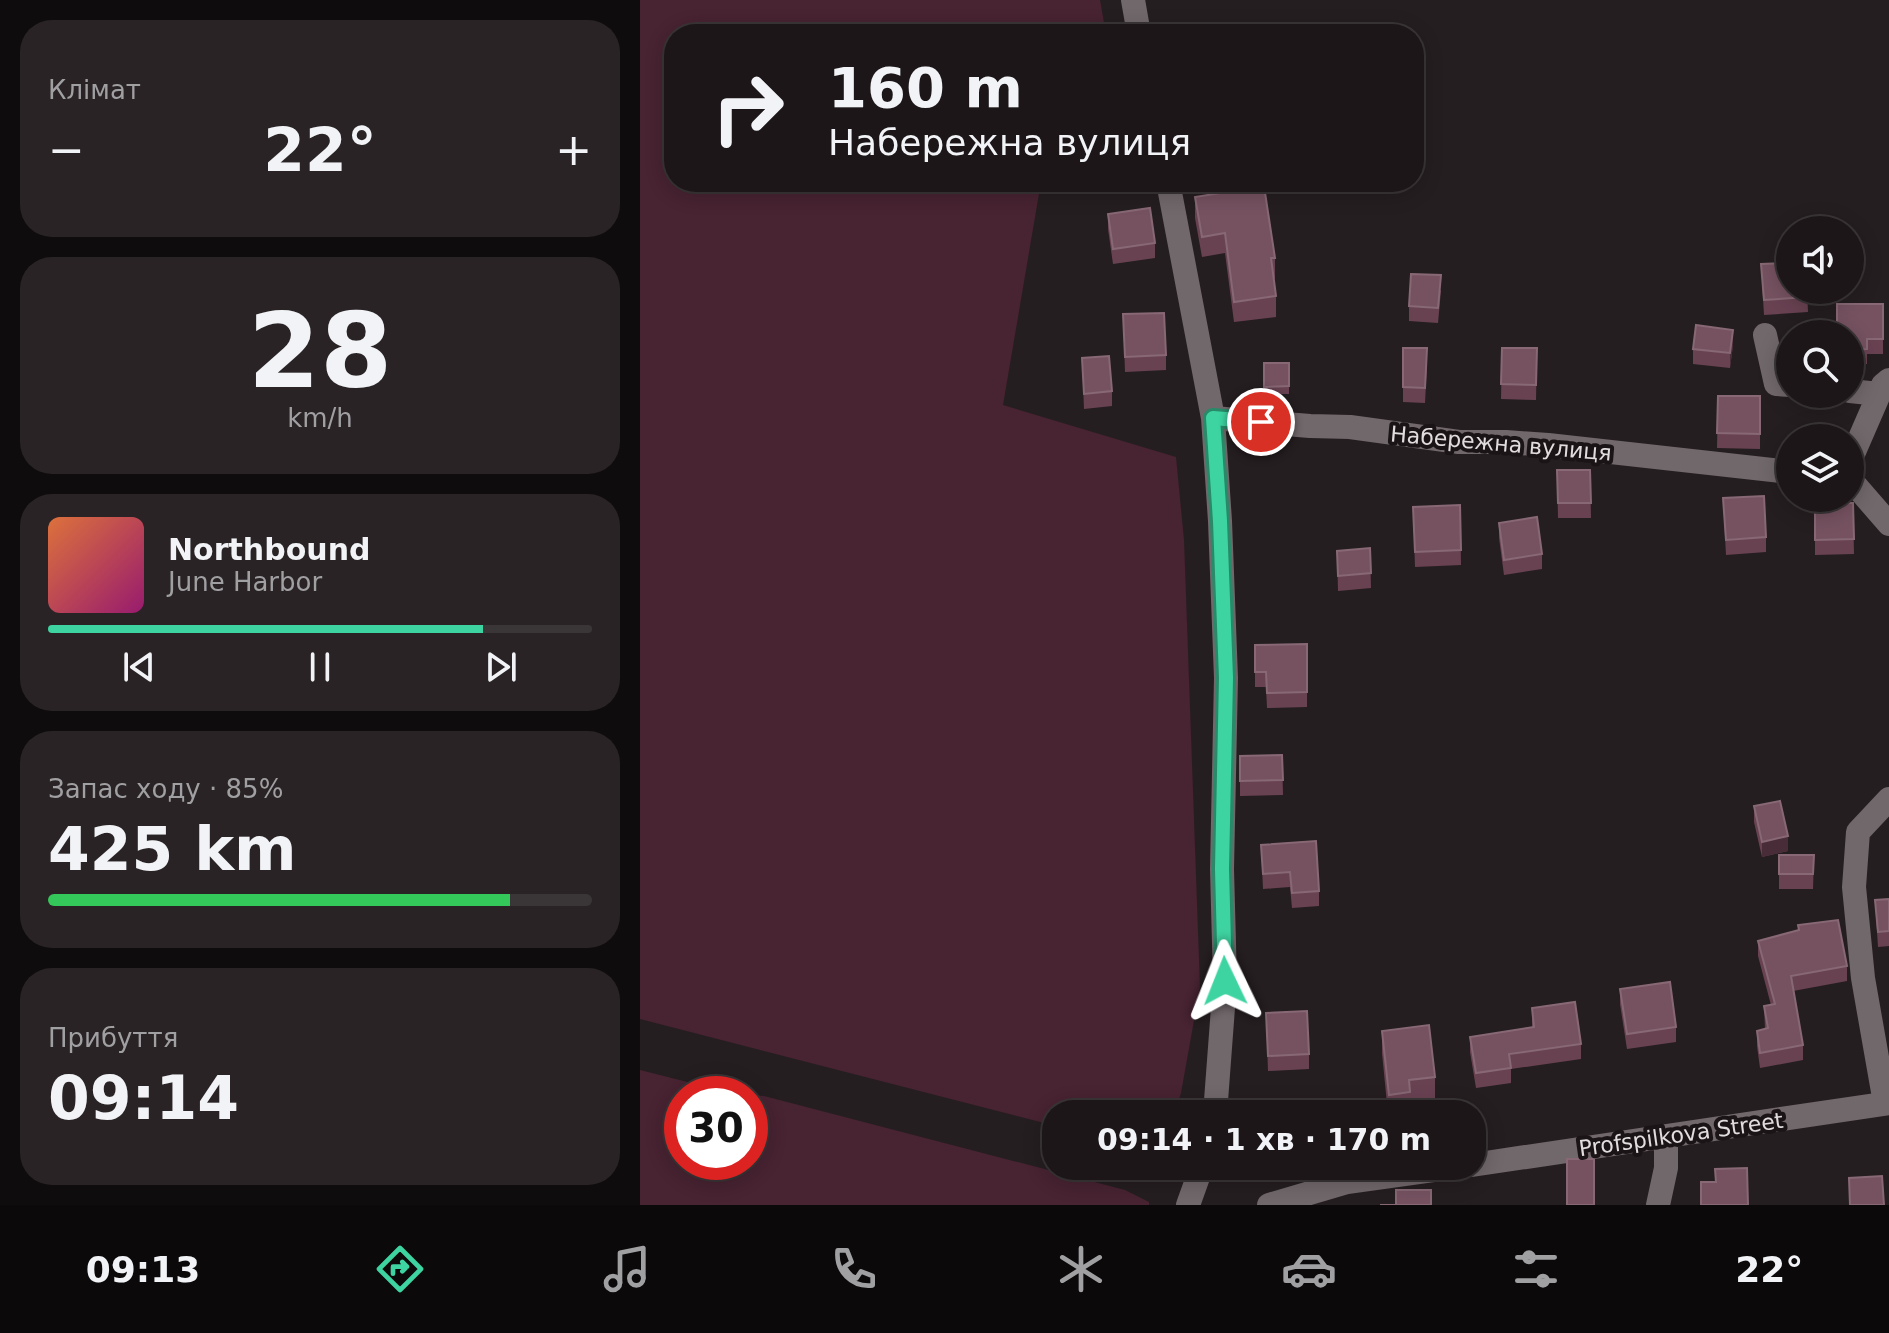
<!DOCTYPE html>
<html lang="uk">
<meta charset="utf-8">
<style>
:root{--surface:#1c1618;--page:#292325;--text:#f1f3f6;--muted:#a09fa2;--line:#3a3537;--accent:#3ed4a2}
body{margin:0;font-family:"DejaVu Sans",sans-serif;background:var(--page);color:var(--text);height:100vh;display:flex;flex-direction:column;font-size:30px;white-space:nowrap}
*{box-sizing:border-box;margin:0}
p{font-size:26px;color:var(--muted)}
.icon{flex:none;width:44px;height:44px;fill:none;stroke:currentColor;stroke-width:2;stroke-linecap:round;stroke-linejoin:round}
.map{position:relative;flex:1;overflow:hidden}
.side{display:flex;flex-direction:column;gap:20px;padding:20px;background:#0f0c0d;width:640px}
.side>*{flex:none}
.guide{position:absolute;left:24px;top:24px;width:760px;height:168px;border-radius:32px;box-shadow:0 4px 20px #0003,0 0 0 2px var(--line);background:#1c1618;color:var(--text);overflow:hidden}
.tools{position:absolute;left:1136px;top:216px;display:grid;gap:16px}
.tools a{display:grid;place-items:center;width:88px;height:88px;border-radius:50%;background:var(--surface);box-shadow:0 4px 20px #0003,0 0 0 2px var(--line);font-size:40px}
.speed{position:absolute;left:24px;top:1076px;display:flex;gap:16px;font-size:40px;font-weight:700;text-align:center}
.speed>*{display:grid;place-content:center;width:104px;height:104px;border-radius:50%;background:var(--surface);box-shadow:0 4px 20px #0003,0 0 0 2px var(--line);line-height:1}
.speed .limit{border:12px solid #d22;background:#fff;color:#111}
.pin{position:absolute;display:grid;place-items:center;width:68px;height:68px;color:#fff;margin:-34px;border:4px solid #fff;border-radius:50%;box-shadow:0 2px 8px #0007}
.me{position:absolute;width:88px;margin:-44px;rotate:358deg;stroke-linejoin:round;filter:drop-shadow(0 0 6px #0008)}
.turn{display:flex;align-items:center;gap:28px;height:168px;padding:0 32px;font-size:36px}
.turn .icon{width:104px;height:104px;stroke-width:2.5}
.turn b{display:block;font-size:56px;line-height:68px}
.big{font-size:60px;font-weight:700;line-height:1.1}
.side .widget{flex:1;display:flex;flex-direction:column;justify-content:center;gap:12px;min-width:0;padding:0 28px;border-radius:32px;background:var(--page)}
.side .dial{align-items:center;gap:0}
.dial b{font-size:104px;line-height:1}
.song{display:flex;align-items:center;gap:24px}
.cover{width:96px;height:96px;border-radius:12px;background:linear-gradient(135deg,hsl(20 70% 55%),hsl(320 70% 35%))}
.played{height:8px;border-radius:4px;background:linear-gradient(90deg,var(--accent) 80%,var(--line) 80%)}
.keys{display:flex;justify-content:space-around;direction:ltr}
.heat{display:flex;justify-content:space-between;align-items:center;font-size:44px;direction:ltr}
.charge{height:12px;border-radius:6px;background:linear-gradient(90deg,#34c759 85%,var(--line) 0)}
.trip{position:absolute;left:402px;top:1100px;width:444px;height:80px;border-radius:32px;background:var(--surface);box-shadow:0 4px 20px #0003,0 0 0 2px var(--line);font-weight:700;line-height:80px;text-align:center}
.tab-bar{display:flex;height:128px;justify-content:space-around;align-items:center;background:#0b090a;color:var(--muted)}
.tab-bar .icon{width:56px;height:56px}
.tab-bar .current{color:var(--accent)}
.tab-bar b{font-size:36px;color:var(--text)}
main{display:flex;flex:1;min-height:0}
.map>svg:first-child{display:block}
.green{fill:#482332}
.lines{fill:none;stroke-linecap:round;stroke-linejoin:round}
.minor{stroke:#71686b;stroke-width:24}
.wall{fill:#694252}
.shaded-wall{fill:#482c37}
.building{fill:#765261;stroke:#876874;stroke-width:2}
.route-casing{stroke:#288a69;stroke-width:20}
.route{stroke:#3ed4a2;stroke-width:14}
.labels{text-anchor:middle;stroke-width:8;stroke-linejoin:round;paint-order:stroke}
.street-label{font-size:22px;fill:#e1dcde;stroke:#1b1417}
</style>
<main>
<section class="side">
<div class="widget"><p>Клімат</p>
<div class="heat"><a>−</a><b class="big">22°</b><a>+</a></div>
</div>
<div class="widget dial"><b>28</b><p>km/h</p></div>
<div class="widget">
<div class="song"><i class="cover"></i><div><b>Northbound</b><p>June Harbor</p></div></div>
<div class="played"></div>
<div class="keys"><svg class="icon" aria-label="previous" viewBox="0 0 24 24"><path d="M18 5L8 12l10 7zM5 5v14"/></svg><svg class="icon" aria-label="pause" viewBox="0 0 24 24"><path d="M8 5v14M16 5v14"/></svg><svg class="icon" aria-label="next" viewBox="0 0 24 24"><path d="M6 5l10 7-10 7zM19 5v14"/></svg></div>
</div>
<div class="widget"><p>Запас ходу · 85%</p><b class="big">425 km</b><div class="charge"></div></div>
<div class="widget"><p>Прибуття</p><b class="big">09:14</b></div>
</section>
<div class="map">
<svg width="1249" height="1205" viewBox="0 0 1249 1205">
<rect width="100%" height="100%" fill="#251e20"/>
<path class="green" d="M0,0H460L466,34H34V182H401L363,405L536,457L544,540L560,987L541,1093L534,1114H416V1126L0,1019Z
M0,1070L95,1094H42V1162H110V1095L124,1096L485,1190L509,1202V1205H0Z"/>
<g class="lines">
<path class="minor" d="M493,0L499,34
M528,182L573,418L580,521L586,678L582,869L585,981L575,1114
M1125,335L1136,384L1150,385
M1210,391L1239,394
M573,418L670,426L710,427L819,442H866L908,445L1150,472
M1210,461L1243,385L1249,380
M1210,479L1249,524
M1245,1103L1223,978L1214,887L1218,832L1249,799
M832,1165L1249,1103
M548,1205L562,1166
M629,1205L707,1182L822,1166
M1018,1205L1026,1168V1137"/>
</g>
<path class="wall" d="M555,197L635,258V278L634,279L636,296V317L594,322L585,253L562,257L555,218Z
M468,214L515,243V258L473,264L468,229Z
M1121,264L1167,290L1168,312L1124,315Z
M801,290L798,323L769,321V306Z
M1243,304V354H1227V364L1210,365V334Z
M483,314L526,355V370L485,372Z
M1093,345L1090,368L1053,364V349Z
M763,348L787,364L785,403L763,402Z
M862,348H897L896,400L861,399Z
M442,358L472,391V406L444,409Z
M624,363H649V394H624Z
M1078,396H1120V449L1077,448Z
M917,470H950L951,518H918Z
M1083,498L1126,537V552L1086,555Z
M1175,503H1213L1214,554L1175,555Z
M820,505L821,565L775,567L773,507Z
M859,523L902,554V569L864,575L859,538Z
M730,548L731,588L698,591L697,551Z
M667,644V707L627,708L626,687H615V645Z
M642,755L643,795L600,796V756Z
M1114,806L1148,851L1122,857L1114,822Z
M621,845L679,891V906L652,908L650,887L623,889Z
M1139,855H1174L1173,889H1139Z
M1249,899V946L1238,947L1235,900Z
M1158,925L1207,966V981L1153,991L1163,1045V1060L1120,1068L1117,1046V1031L1125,1029L1124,1006L1131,1005L1118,956V941L1158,930Z
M980,989L1036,1027V1042L987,1049L980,1004Z
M892,1008L941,1044V1059L871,1069V1083L836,1088L830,1052V1037L892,1028Z
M626,1013L669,1054V1069L628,1071Z
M742,1031L795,1077V1099L770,1102V1114H748L742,1053Z"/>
<path class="shaded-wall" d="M1093,330V345L1090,368V353Z
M1148,836V851L1122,857V842Z"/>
<path class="building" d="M624,186L635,258H631L636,296L594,302L585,233L562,237L555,197Z
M510,208L515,243L473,249L468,214Z
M1150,263V290H1167L1168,297L1124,300L1121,264Z
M771,274L801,275L798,308L769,306Z
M1197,304H1243V339H1227V349L1210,350V334H1197Z
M524,313L526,355L485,357L483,314Z
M1056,325L1093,330L1090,353L1053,349Z
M763,348H787L785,388L763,387Z
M862,348H897L896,385L861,384Z
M469,356L472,391L444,394L442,358Z
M624,363H649V386L624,387Z
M1078,396H1120V434L1077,433Z
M917,470H950L951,503H918Z
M1124,496L1126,537L1086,540L1083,498Z
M1175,503H1213L1214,539L1175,540Z
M820,505L821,550L775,552L773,507Z
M897,517L902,554L864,560L859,523Z
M730,548L731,573L698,576L697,551Z
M667,644V692L627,693L626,672H615V645Z
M642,755L643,780L600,781V756Z
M1140,801L1148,836L1122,842L1114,806Z
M676,841L679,891L652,893L650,872L623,874L621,845Z
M1139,855H1174L1173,874H1139Z
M1249,899V931L1238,932L1235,900Z
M1198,920L1207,966L1151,976L1163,1045L1120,1053L1117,1031L1128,1028L1124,1006L1135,1004L1118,941L1159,930L1158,925Z
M1030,982L1036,1027L987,1034L980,989Z
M935,1002L941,1044L869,1054L871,1068L836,1073L830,1037L894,1027L892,1008Z
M667,1011L669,1054L628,1056L626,1013Z
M789,1025L795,1077L769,1080L770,1092L749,1095L742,1031Z
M724,1101L726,1114H691L690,1105Z
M927,1159H954V1205H927Z
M1107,1168L1108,1205H1061V1182H1076L1075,1169Z
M1242,1176L1244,1205H1210L1209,1178Z
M756,1190H791V1205H740H756Z"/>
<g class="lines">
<g class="route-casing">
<path id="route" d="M585,981L582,869L586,678L580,521L573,418L621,422"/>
</g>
<use href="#route" class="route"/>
</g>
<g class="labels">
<g class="street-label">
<text transform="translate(861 443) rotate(5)" y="8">Набережна вулиця</text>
<text transform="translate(1041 1134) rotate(-8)" y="8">Profspilkova Street</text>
</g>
</g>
</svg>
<div class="tools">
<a><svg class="icon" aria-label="sound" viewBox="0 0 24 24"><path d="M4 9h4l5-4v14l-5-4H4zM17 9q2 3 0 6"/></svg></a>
<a><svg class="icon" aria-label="search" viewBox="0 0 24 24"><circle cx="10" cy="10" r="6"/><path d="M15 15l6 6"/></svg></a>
<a><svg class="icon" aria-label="layers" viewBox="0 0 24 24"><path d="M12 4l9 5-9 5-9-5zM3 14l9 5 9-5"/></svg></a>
</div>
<div class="speed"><div class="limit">30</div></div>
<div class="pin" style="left:621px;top:422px;background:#d93025"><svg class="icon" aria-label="arrive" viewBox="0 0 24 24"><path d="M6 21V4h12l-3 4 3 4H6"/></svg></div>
<svg class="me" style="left:585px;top:981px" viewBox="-20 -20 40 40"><path d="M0-17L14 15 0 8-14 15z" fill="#3ed4a2" stroke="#fff" stroke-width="4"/></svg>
<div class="trip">09:14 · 1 хв · 170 m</div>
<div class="guide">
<div class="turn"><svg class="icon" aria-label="right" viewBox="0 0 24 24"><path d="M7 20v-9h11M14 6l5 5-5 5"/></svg><div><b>160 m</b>Набережна вулиця</div></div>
</div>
</div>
</main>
<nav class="tab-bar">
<b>09:13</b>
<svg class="icon current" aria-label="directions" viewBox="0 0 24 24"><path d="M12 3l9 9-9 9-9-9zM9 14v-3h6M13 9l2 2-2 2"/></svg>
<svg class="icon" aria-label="music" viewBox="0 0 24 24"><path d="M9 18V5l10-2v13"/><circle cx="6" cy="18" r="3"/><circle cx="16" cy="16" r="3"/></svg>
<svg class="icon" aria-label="phone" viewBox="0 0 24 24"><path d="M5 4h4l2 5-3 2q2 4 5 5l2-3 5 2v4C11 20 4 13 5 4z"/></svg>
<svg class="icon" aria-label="climate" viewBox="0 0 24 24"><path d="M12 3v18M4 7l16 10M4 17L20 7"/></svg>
<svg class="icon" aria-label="car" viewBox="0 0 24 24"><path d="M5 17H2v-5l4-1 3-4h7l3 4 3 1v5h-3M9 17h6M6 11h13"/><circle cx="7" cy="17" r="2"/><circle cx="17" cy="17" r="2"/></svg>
<svg class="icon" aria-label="filters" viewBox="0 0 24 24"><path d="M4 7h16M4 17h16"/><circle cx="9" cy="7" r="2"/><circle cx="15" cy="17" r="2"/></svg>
<b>22°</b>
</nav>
